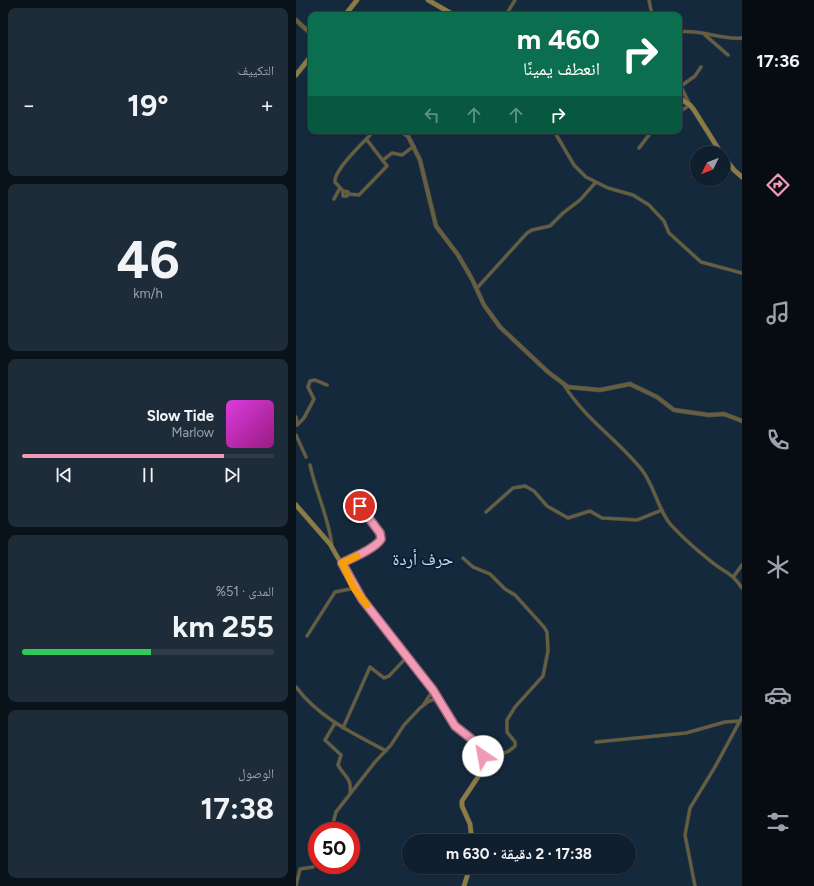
<!DOCTYPE html>
<html lang="ar">
<meta charset="utf-8">
<style>
:root{--surface:#101f2d;--page:#1e2c39;--text:#f1f3f6;--muted:#9ca2aa;--line:#303d49;--accent:#f09ab5}
body{margin:0;font-family:Figtree,"Noto Naskh Arabic",sans-serif;background:var(--page);color:var(--text);direction:rtl;height:100vh;display:flex;flex-direction:column;font-size:15px;white-space:nowrap}
*{box-sizing:border-box;margin:0}
p{font-size:13px;color:var(--muted)}
.icon{flex:none;width:22px;height:22px;fill:none;stroke:currentColor;stroke-width:2;stroke-linecap:round;stroke-linejoin:round}
.map{position:relative;flex:1;overflow:hidden;direction:ltr}
.details{display:flex;flex-direction:column;gap:8px;padding:8px;background:#091119;width:296px}
.details>*{flex:none}
.guide{position:absolute;left:12px;top:12px;width:374px;height:122px;border-radius:8px;box-shadow:0 1px 3px #0004,0 0 0 1px var(--line);direction:rtl;background:#0b6e4f;color:#fff;overflow:hidden}
.needle{width:26px;rotate:227deg}
.fabs{position:absolute;left:394px;top:146px;display:grid;gap:8px}
.fabs a{display:grid;place-items:center;width:40px;height:40px;border-radius:50%;background:var(--surface);box-shadow:0 1px 3px #0004,0 0 0 1px var(--line);font-size:20px}
.speed{position:absolute;left:12px;top:822px;display:flex;gap:8px;font-size:20px;font-weight:700;text-align:center}
.speed>*{display:grid;place-content:center;width:52px;height:52px;border-radius:50%;background:var(--surface);box-shadow:0 1px 3px #0004,0 0 0 1px var(--line);line-height:1}
.speed .limit{border:6px solid #d22;background:#fff;color:#111}
.pin{position:absolute;display:grid;place-items:center;width:34px;height:34px;color:#fff;margin:-17px;border:2px solid #fff;border-radius:50%;box-shadow:0 1px 4px #0007}
.me{position:absolute;width:44px;margin:-22px;rotate:327deg;stroke-linejoin:round;filter:drop-shadow(0 0 3px #0008)}
.turn{display:flex;align-items:center;gap:14px;height:84px;padding:0 16px;font-size:18px}
.turn .icon{width:52px;height:52px;stroke-width:2.5}
.turn b{display:block;font-size:28px;line-height:34px}
.lanes{display:flex;align-items:center;height:38px;padding:0 16px;background:#0003;justify-content:center;gap:20px;direction:ltr}
.lanes .off{opacity:.35}
.big{font-size:30px;font-weight:700;line-height:1.1}
.details .card{flex:1;display:flex;flex-direction:column;justify-content:center;gap:6px;min-width:0;padding:0 14px;border-radius:8px;background:var(--page)}
.details .dial{align-items:center;gap:0}
.dial b{font-size:52px;line-height:1}
.song{display:flex;align-items:center;gap:12px}
.cover{width:48px;height:48px;border-radius:6px;background:linear-gradient(135deg,hsl(300 70% 55%),hsl(310 70% 35%))}
.played{height:4px;border-radius:2px;background:linear-gradient(90deg,var(--accent) 80%,var(--line) 80%)}
.keys{display:flex;justify-content:space-around;direction:ltr}
.heat{display:flex;justify-content:space-between;align-items:center;font-size:22px;direction:ltr}
.charge{height:6px;border-radius:3px;background:linear-gradient(90deg,#34c759 51%,var(--line) 0)}
.trip{position:absolute;left:106px;top:834px;width:234px;height:40px;border-radius:20px;background:var(--surface);box-shadow:0 1px 3px #0004,0 0 0 1px var(--line);font-weight:700;line-height:40px;text-align:center;direction:rtl}
main{display:flex;flex:1;min-height:0}
.tab-bar{display:flex;flex-direction:column;width:72px;justify-content:space-around;align-items:center;background:#060c12;color:var(--muted)}
.tab-bar .icon{width:28px;height:28px}
.tab-bar .current{color:var(--accent)}
.tab-bar b{font-size:18px;color:var(--text)}
.map>svg:first-child{display:block}
.lines{fill:none;stroke-linecap:round;stroke-linejoin:round}
.minor-casing{stroke:#344759;stroke-width:4}
.tertiary-casing{stroke:#344759;stroke-width:5}
.secondary-casing{stroke:#344759;stroke-width:5.5}
.minor{stroke:#685d3c;stroke-width:3}
.tertiary{stroke:#685d3c;stroke-width:4}
.secondary{stroke:#8c7b44;stroke-width:4.5}
.route-casing{stroke:#9c6476;stroke-width:10}
.route{stroke:#f09ab5;stroke-width:7}
.slow{stroke:#f59e0b;stroke-width:7}
.labels{text-anchor:middle;stroke-width:4;stroke-linejoin:round;paint-order:stroke}
.quarter-label{font-size:17px;fill:#c7e0fa;stroke:#0b1f32}
</style>
<main>
<nav class="tab-bar">
<b>17:36</b>
<svg class="icon current" aria-label="directions" viewBox="0 0 24 24"><path d="M12 3l9 9-9 9-9-9zM9 14v-3h6M13 9l2 2-2 2"/></svg>
<svg class="icon" aria-label="music" viewBox="0 0 24 24"><path d="M9 18V5l10-2v13"/><circle cx="6" cy="18" r="3"/><circle cx="16" cy="16" r="3"/></svg>
<svg class="icon" aria-label="phone" viewBox="0 0 24 24"><path d="M5 4h4l2 5-3 2q2 4 5 5l2-3 5 2v4C11 20 4 13 5 4z"/></svg>
<svg class="icon" aria-label="climate" viewBox="0 0 24 24"><path d="M12 3v18M4 7l16 10M4 17L20 7"/></svg>
<svg class="icon" aria-label="car" viewBox="0 0 24 24"><path d="M5 17H2v-5l4-1 3-4h7l3 4 3 1v5h-3M9 17h6M6 11h13"/><circle cx="7" cy="17" r="2"/><circle cx="17" cy="17" r="2"/></svg>
<svg class="icon" aria-label="filters" viewBox="0 0 24 24"><path d="M4 7h16M4 17h16"/><circle cx="9" cy="7" r="2"/><circle cx="15" cy="17" r="2"/></svg>
</nav>
<div class="map">
<svg width="446" height="886" viewBox="0 0 446 886">
<rect width="100%" height="100%" fill="#15293c"/>
<g class="lines">
<g class="minor-casing">
<path id="minor" d="M353,0L356,15
M210,15L219,0
M383,32C404,29 424,40 446,38
M409,35L432,55
M383,83L393,103
M385,86L399,76L405,67
M383,112L394,105
M258,131L278,165L290,177L312,188L337,195L353,205L368,221L373,233L405,262L446,273
M343,148L356,131
M87,160L96,153L106,155L118,146
M47,191L52,192L51,196H47V191L39,182C37,170 70,140 78,131
M52,194L63,195L91,166L71,140
M38,199L44,188
M181,288L231,233L236,230L254,226L267,213L284,200L300,182
M268,385C289,419 322,440 346,470C359,487 363,513 376,526C388,539 403,552 417,563C431,574 435,572 446,588
M0,417L1,425
M1,425L8,418L18,399L12,387L14,381L19,380L31,385
M0,435L10,457
M14,465C20,493 33,518 36,546
M190,512L217,488L229,486L238,491L251,506L272,518L294,511L306,518L341,520L366,510
M167,558L177,567L194,574L209,589L219,595L248,627L251,632L252,651L247,676L219,707L211,720V732L219,742V746L213,751L188,761
M46,563C57,557 78,551 85,539L84,533L64,506
M438,576L446,565
M11,636L39,592L59,588
M0,687C23,718 57,733 90,751
M128,704L137,690
M39,723L29,740L45,755L42,765C49,778 56,777 54,794
M47,728L74,667L88,678L93,676L110,658
M300,742L390,733L429,722L444,721
M35,831L40,812L79,762L95,745L108,725L124,708L133,701L142,698
M0,886L4,869L17,867L21,863
M399,886L389,835L394,808L419,767L446,717"/>
</g>
<g class="tertiary-casing">
<path id="tertiary" d="M0,20L15,34
M104,131L112,136L124,160L140,226L162,255L176,279L188,305L204,327L252,372L272,387L304,390L334,384L361,397L378,410L413,415L428,414L446,421"/>
</g>
<g class="secondary-casing">
<path id="secondary" d="M132,0L158,15
M49,15L61,0
M0,75L15,56
M383,98L394,105L398,110L425,153
M427,156L438,170L446,177
M0,505L34,544L62,593L137,690L159,726L177,740L186,751L188,761L186,771L166,801V806L174,824L176,841
M168,886L174,867"/>
</g>
<use href="#minor" class="minor"/>
<use href="#tertiary" class="tertiary"/>
<use href="#secondary" class="secondary"/>
</g>
<g class="lines">
<g class="route-casing">
<path id="route" d="M64,506L84,533L85,539C79,549 56,558 46,563L66,599L137,690L159,726L182,744L187,756"/>
</g>
<use href="#route" class="route"/>
<path class="slow" d="M61,556L46,563L58,588L71,605"/>
</g>
<g class="labels">
<g class="quarter-label">
<text x="127" y="565">حرف أردة</text>
</g>
</g>
</svg>
<div class="fabs">
<a><svg class="needle" viewBox="-14 -14 28 28"><path d="M0-13l5 13h-10z" fill="#e53935"/><path d="M0 13l5-13h-10z" fill="#9ca2aa"/></svg></a>
</div>
<div class="speed"><div class="limit">50</div></div>
<div class="pin" style="left:64px;top:506px;background:#d93025"><svg class="icon" aria-label="arrive" viewBox="0 0 24 24"><path d="M6 21V4h12l-3 4 3 4H6"/></svg></div>
<svg class="me" style="left:187px;top:756px" viewBox="-20 -20 40 40"><circle r="19" fill="#fff"/><path d="M0-13L10 11 0 6-10 11z" fill="#f09ab5"/></svg>
<div class="trip">17:38 · 2 دقيقة · 630 m</div>
<div class="guide">
<div class="turn"><svg class="icon" aria-label="right" viewBox="0 0 24 24"><path d="M7 20v-9h11M14 6l5 5-5 5"/></svg><div><b>460 m</b>انعطف يمينًا</div></div>
<div class="lanes"><svg class="icon off" aria-label="left" viewBox="0 0 24 24"><path d="M17 20v-9H6M10 6l-5 5 5 5"/></svg><svg class="icon off" aria-label="ahead" viewBox="0 0 24 24"><path d="M12 20V5M6 11l6-6 6 6"/></svg><svg class="icon off" aria-label="ahead" viewBox="0 0 24 24"><path d="M12 20V5M6 11l6-6 6 6"/></svg><svg class="icon" aria-label="right" viewBox="0 0 24 24"><path d="M7 20v-9h11M14 6l5 5-5 5"/></svg></div>
</div>
</div>
<section class="details">
<div class="card"><p>التكييف</p>
<div class="heat"><a>−</a><b class="big">19°</b><a>+</a></div>
</div>
<div class="card dial"><b>46</b><p>km/h</p></div>
<div class="card">
<div class="song"><i class="cover"></i><div><b>Slow Tide</b><p>Marlow</p></div></div>
<div class="played"></div>
<div class="keys"><svg class="icon" aria-label="previous" viewBox="0 0 24 24"><path d="M18 5L8 12l10 7zM5 5v14"/></svg><svg class="icon" aria-label="pause" viewBox="0 0 24 24"><path d="M8 5v14M16 5v14"/></svg><svg class="icon" aria-label="next" viewBox="0 0 24 24"><path d="M6 5l10 7-10 7zM19 5v14"/></svg></div>
</div>
<div class="card"><p>المدى · 51%</p><b class="big">255 km</b><div class="charge"></div></div>
<div class="card"><p>الوصول</p><b class="big">17:38</b></div>
</section>
</main>
